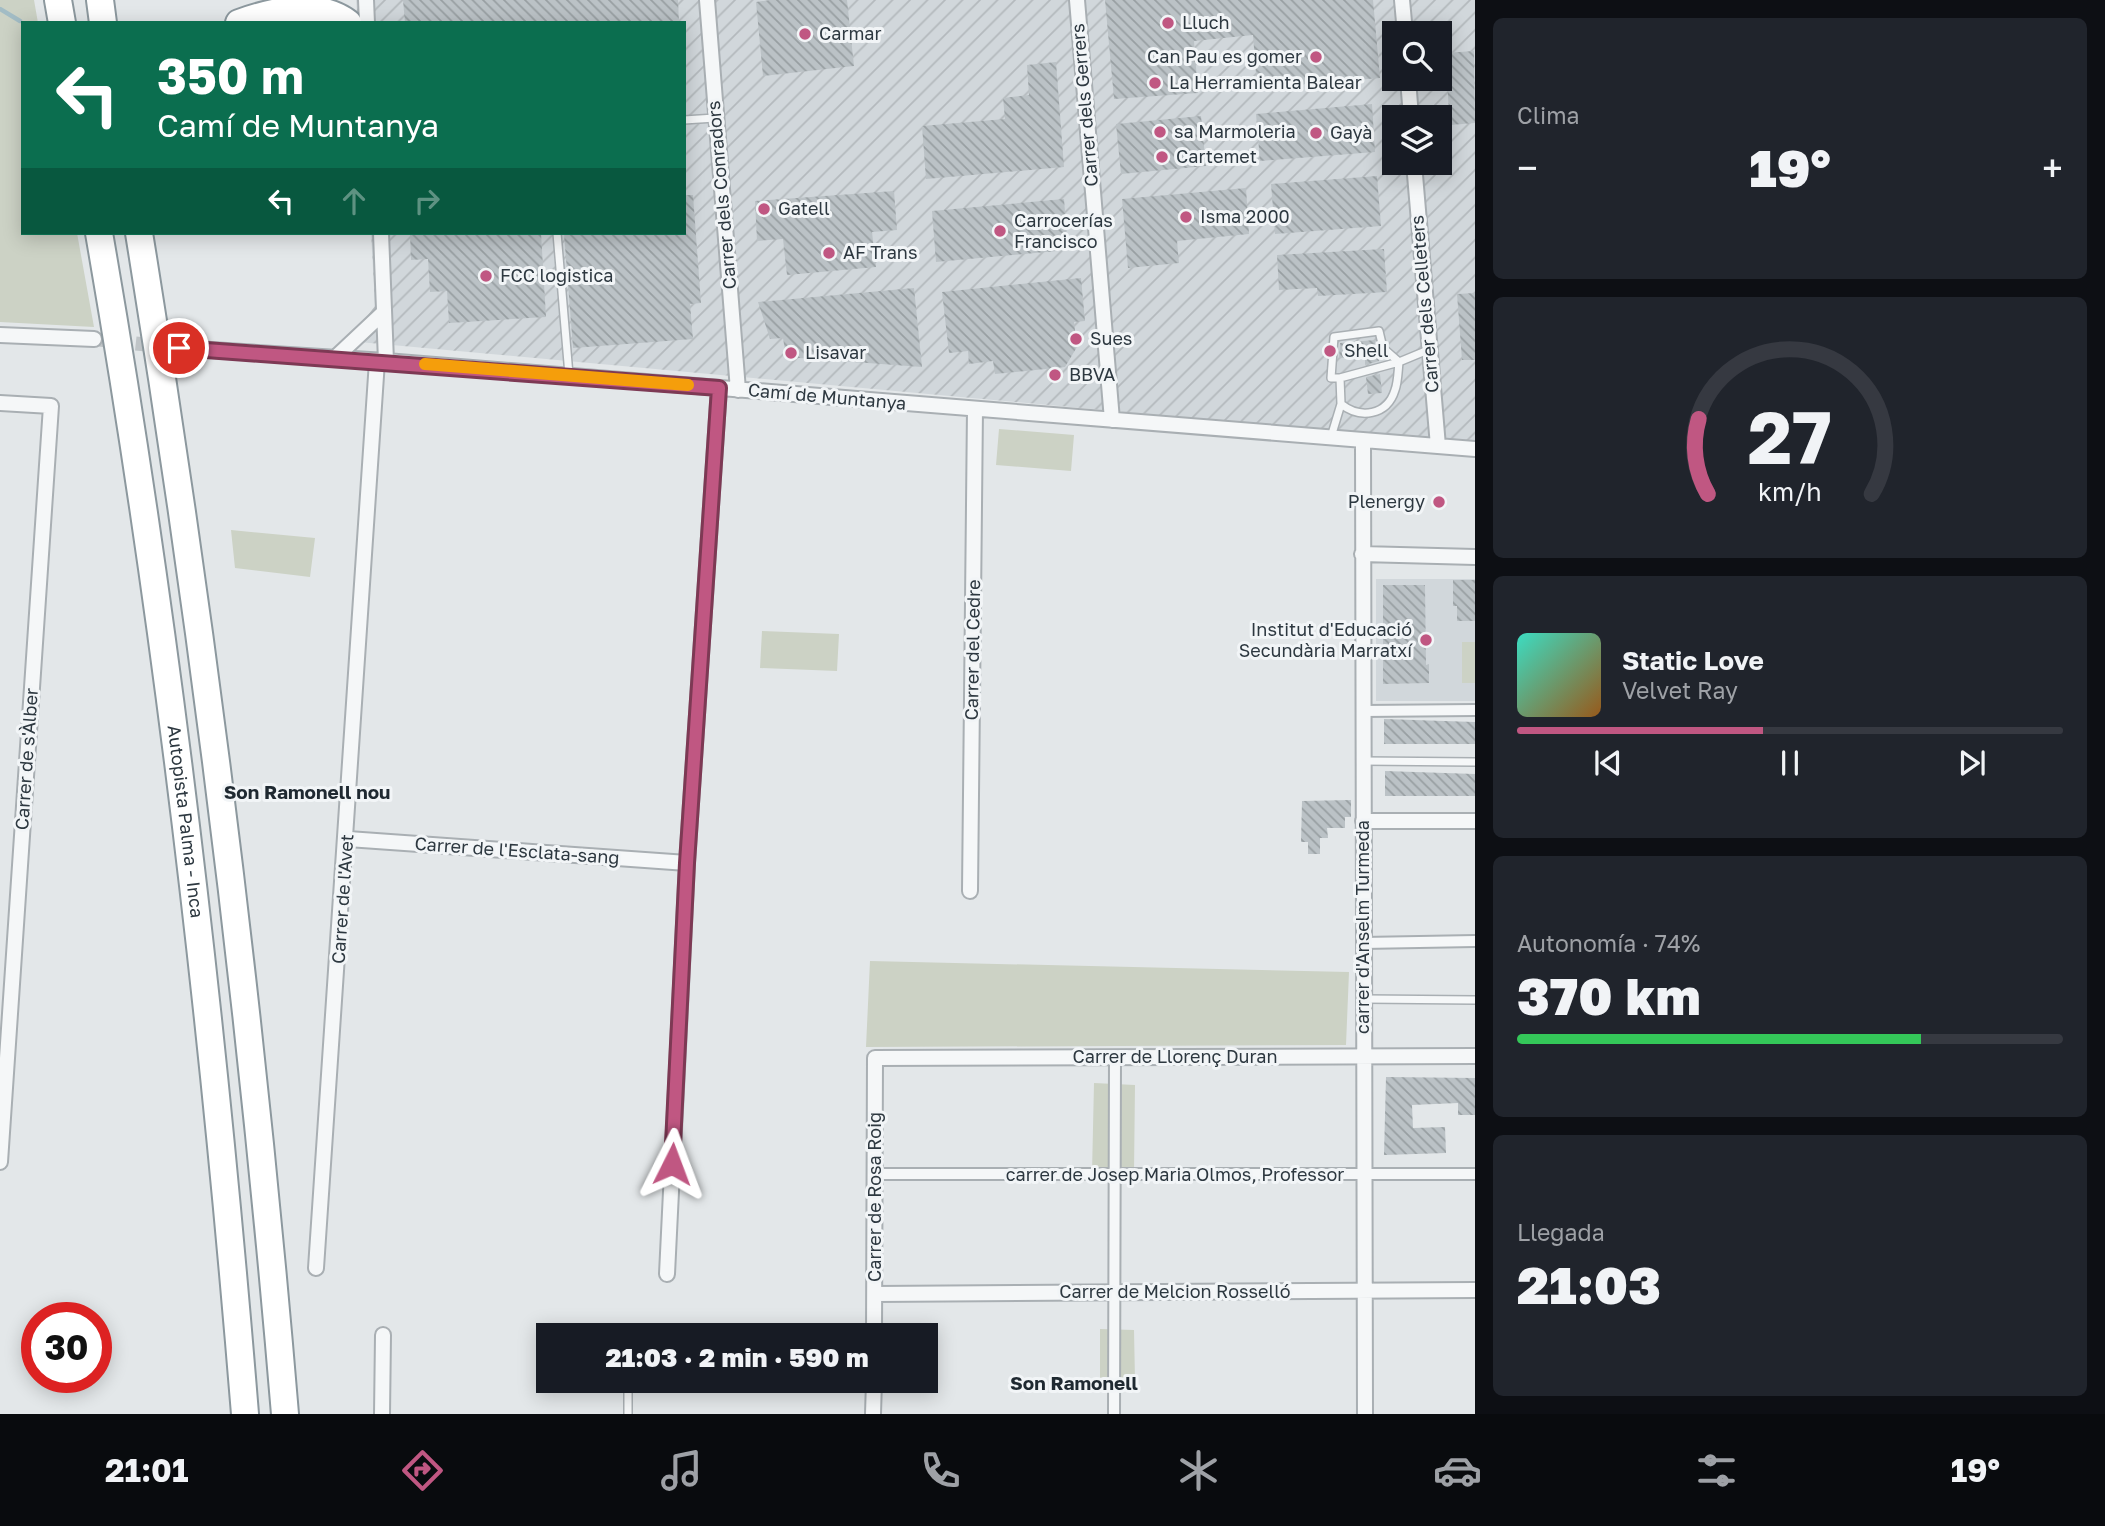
<!DOCTYPE html>
<html lang="es">
<meta charset="utf-8">
<style>
:root{--surface:#171b24;--page:#20242c;--text:#f1f3f6;--muted:#9ea1a6;--line:#363941;--accent:#c05782}
body{margin:0;font-family:"Golos Text",sans-serif;background:var(--page);color:var(--text);height:100vh;display:flex;flex-direction:column;font-size:26px;white-space:nowrap}
*{box-sizing:border-box;margin:0}
p{font-size:23px;color:var(--muted)}
.icon{flex:none;width:38px;height:38px;fill:none;stroke:currentColor;stroke-width:2;stroke-linecap:round;stroke-linejoin:round}
.map{position:relative;flex:1;overflow:hidden}
.drawer{display:flex;flex-direction:column;gap:18px;padding:18px;background:#0d0f14;width:630px}
.drawer>*{flex:none}
.guide{position:absolute;left:21px;top:21px;width:665px;height:214px;border-radius:0px;box-shadow:0 4px 18px #0003;background:#0b6e4f;color:#fff;overflow:hidden}
.fabs{position:absolute;left:1382px;top:21px;display:grid;gap:14px}
.fabs a{display:grid;place-items:center;width:70px;height:70px;border-radius:0px;background:var(--surface);box-shadow:0 4px 18px #0003;font-size:35px}
.speed{position:absolute;left:21px;top:1302px;display:flex;gap:14px;font-size:35px;font-weight:700;text-align:center}
.speed>*{display:grid;place-content:center;width:91px;height:91px;border-radius:50%;background:var(--surface);box-shadow:0 4px 18px #0003;line-height:1}
.speed .limit{border:10px solid #d22;background:#fff;color:#111}
.pin{position:absolute;display:grid;place-items:center;width:60px;height:60px;color:#fff;margin:-30px;border:4px solid #fff;border-radius:50%;box-shadow:0 2px 7px #0007}
.me{position:absolute;width:77px;margin:-38px;rotate:3deg;stroke-linejoin:round;filter:drop-shadow(0 0 5px #0008)}
.turn{display:flex;align-items:center;gap:24px;height:147px;padding:0 21px;font-size:32px}
.turn .icon{width:91px;height:91px;stroke-width:2.5}
.turn b{display:block;font-size:49px;line-height:60px}
.lanes{display:flex;align-items:center;height:66px;padding:0 21px;background:#0003;justify-content:center;gap:35px;direction:ltr}
.lanes .off{opacity:.35}
.big{font-size:52px;font-weight:800;line-height:1.1}
.drawer .widget{flex:1;display:flex;flex-direction:column;justify-content:center;gap:10px;min-width:0;padding:0 24px;border-radius:10px;background:var(--page)}
.drawer .dial{align-items:center;gap:0}
.dial svg{height:182px;overflow:visible;fill:none;stroke:var(--line);stroke-width:7;stroke-linecap:round;text-anchor:middle}
.dial text{fill:var(--text);stroke:none}
.song{display:flex;align-items:center;gap:21px}
.cover{width:84px;height:84px;border-radius:10px;background:linear-gradient(135deg,hsl(170 70% 55%),hsl(30 70% 35%))}
.played{height:7px;border-radius:4px;background:linear-gradient(90deg,var(--accent) 45%,var(--line) 45%)}
.keys{display:flex;justify-content:space-around;direction:ltr}
.heat{display:flex;justify-content:space-between;align-items:center;font-size:38px;direction:ltr}
.charge{height:10px;border-radius:5px;background:linear-gradient(90deg,#34c759 74%,var(--line) 0)}
.trip{position:absolute;left:536px;top:1323px;width:402px;height:70px;border-radius:0px;background:var(--surface);box-shadow:0 4px 18px #0003;font-weight:800;line-height:70px;text-align:center}
.tabs{display:flex;height:112px;justify-content:space-around;align-items:center;background:#090b0e;color:var(--muted)}
.tabs .icon{width:49px;height:49px}
.tabs .current{color:var(--accent)}
.tabs b{font-size:32px;color:var(--text)}
main{display:flex;flex:1;min-height:0}
.map>svg:first-child{display:block}
.built{fill:#d1d7db}
.industrial{fill:url(#industrial-furrows);fill-rule:evenodd}
.green{fill:#ccd2c5}
.lines{fill:none;stroke-linecap:round;stroke-linejoin:round}
.stream{stroke:#a2bcc5;stroke-width:4.5}
.building{fill:url(#building-back-hatch)}
.minor-tunnel{stroke:#bfc4c7;stroke-width:14;stroke-dasharray:14 7;stroke-linecap:butt}
.service-casing{stroke:#a9afb3;stroke-width:10}
.pedestrian-casing{stroke:#a9afb3;stroke-width:14}
.minor-casing{stroke:#a9afb3;stroke-width:18}
.motorway-casing{stroke:#8c989e;stroke-width:30}
.service{stroke:#f5f7f8;stroke-width:7}
.pedestrian{stroke:#f5f7f8;stroke-width:10}
.minor{stroke:#f5f7f8;stroke-width:14}
.motorway{stroke:#fff;stroke-width:26}
.route-casing{stroke:#7d3954;stroke-width:18}
.route{stroke:#c05782;stroke-width:12}
.slow{stroke:#f59e0b;stroke-width:12}
.poi-dot{fill:#c05782;stroke:#f2f5f7;stroke-width:2.5}
.labels{text-anchor:middle;stroke-width:6;stroke-linejoin:round;paint-order:stroke}
.poi-label{font-size:18px;fill:#2d3840;stroke:#f2f5f7;text-anchor:start}
.street-label{font-size:18px;fill:#2d3840;stroke:#f2f5f7}
.neighbourhood-label{font-size:19px;font-weight:bold;fill:#1f2931;stroke:#f2f5f7}
</style>
<main>
<div class="map">
<svg width="1475" height="1414" viewBox="0 0 1475 1414">
<defs>
<pattern id="industrial-furrows" width="10" height="10" patternUnits="userSpaceOnUse" patternTransform="scale(1.75)"><rect width="10" height="10" fill="#d1d7db"/><path d="M-1 1l2-2M0 10L10 0M9 11l2-2" fill="none" stroke="#b4b9bd"/></pattern>
<pattern id="building-back-hatch" width="6" height="6" patternUnits="userSpaceOnUse" patternTransform="scale(1.75)"><rect width="6" height="6" fill="#bbc2c6"/><path d="M-1 5l2 2M0 0l6 6M5-1l2 2" fill="none" stroke="#989fa2"/></pattern>
</defs>
<rect width="100%" height="100%" fill="#e3e7e9"/>
<path class="built" d="M1376,579H1475V701H1376Z"/>
<path class="industrial" d="M356,0H1475V444L348,341L375,306L371,233H684V23H358ZM1395,33H1440V79H1395ZM1395,117H1440V163H1395Z"/>
<path class="green" d="M0,0H34L38,23H23V233H77L94,327L0,322Z
M999,429L1074,435L1071,471L996,465Z
M231,530L315,538L310,577L235,568Z
M762,631L839,634L837,671L760,668Z
M1462,642H1475V683H1462Z
M870,961L1349,972L1346,1045L866,1047Z
M1094,1083L1135,1085L1134,1172L1092,1173Z
M1100,1329L1134,1330L1135,1381L1100,1379Z"/>
<g class="lines">
<path class="stream" d="M0,9L20,21"/>
</g>
<path class="building" d="M403,0H678L679,23H405Z
M770,0H847L854,66L763,76L756,2Z
M1105,0H1373L1380,78L1257,88L1253,35L1194,41L1198,93L1114,99Z
M1474,51L1475,123L1450,125L1445,53Z
M1056,62L1064,167L926,179L922,126L1005,119L1003,98L1029,95L1027,65Z
M1372,104L1375,152L1260,161L1256,114Z
M1201,116L1206,166L1121,174L1116,124Z
M1377,176L1381,226L1275,234L1271,184Z
M1246,188L1249,234L1177,241L1179,263L1128,268L1122,199Z
M894,191L897,230L872,232L876,267L787,275L783,239L757,241L755,201Z
M684,195H693L701,303L690,304L693,339L573,348L564,233H684Z
M1064,199L1068,250L936,262L932,211Z
M410,233H541L546,317L449,323L447,291L430,292L428,259L411,260Z
M1384,249L1387,292L1318,296L1317,288L1279,290L1277,255Z
M1081,278L1085,321L1074,322L1077,347L1065,367L995,374L993,361L969,364L968,351L949,353L942,292Z
M914,288L922,367L786,357L783,338L770,339L758,302Z
M1475,293V360H1462L1457,294Z
M1375,340L1379,361L1365,365V357L1339,358L1340,343Z
M1380,374L1382,393L1368,394L1366,377Z
M1453,580H1475V621H1457V606H1453Z
M1383,585H1425L1426,665L1429,664V683L1383,684Z
M1384,719L1475,722V744H1384Z
M1385,771L1475,774V796H1385Z
M1351,800V817H1345V828H1327L1328,838H1320V854H1308V842H1301L1302,801Z
M1386,1077L1475,1078V1115H1458V1103L1412,1105L1413,1128L1445,1127L1446,1153L1384,1155Z"/>
<g class="lines">
<path class="minor-tunnel" d="M94,339L179,348"/>
<g class="service-casing">
<path id="service" d="M684,120L715,118
M557,233L569,375
M1340,378H1331L1334,337L1379,331L1383,348L1399,362C1398,371 1398,382 1395,390C1387,416 1360,419 1341,404L1340,378L1399,362L1428,350
M1331,437L1341,404
M1363,761L1475,762
M1365,999L1475,1000
M628,1381V1414"/>
</g>
<g class="pedestrian-casing">
<path id="pedestrian" d="M1363,711L1475,710
M1363,943L1475,941
M875,1174H1475
M1114,1414L1115,1058"/>
</g>
<g class="minor-casing">
<path id="minor" d="M366,0L367,23
M707,0L738,390
M1077,0L1112,420
M1402,0L1405,33
M1408,79L1411,117
M1414,163L1438,446
M381,233L386,361
M0,335L94,339
M179,348L386,361L1475,449
M335,358L384,312
M0,403L51,406L0,1162
M1363,440L1365,1414
M1362,554L1475,557
M1363,821H1475
M348,839L687,863
M970,891L975,409
M316,1268L377,361
M667,1274L687,863L719,388
M875,1294L1475,1290
M874,1335L875,1058L1475,1056
M382,1414L383,1335
M873,1414L874,1381"/>
</g>
<g class="motorway-casing">
<g id="motorway">
<path d="M58,0L62,23"/>
<path d="M100,0L103,23"/>
<path d="M239,23C272,11 318,0 348,23"/>
<path id="s1" d="M99,233C167,623 213,1019 245,1414"/>
<path d="M139,233C203,625 252,1018 285,1414"/>
</g>
</g>
<use href="#service" class="service"/>
<use href="#pedestrian" class="pedestrian"/>
<use href="#minor" class="minor"/>
<use href="#motorway" class="motorway"/>
</g>
<g class="lines">
<g class="route-casing">
<path id="route" d="M179,348L719,388L687,863L672,1164"/>
</g>
<use href="#route" class="route"/>
<path class="slow" d="M425,364L688,385"/>
</g>
<g class="poi-dot">
<circle cx="1168" cy="23" r="7"/>
<circle cx="805" cy="34" r="7"/>
<circle cx="1316" cy="57" r="7"/>
<circle cx="1155" cy="83" r="7"/>
<circle cx="1160" cy="132" r="7"/>
<circle cx="1316" cy="133" r="7"/>
<circle cx="1162" cy="157" r="7"/>
<circle cx="764" cy="209" r="7"/>
<circle cx="1186" cy="217" r="7"/>
<circle cx="1000" cy="231" r="7"/>
<circle cx="829" cy="253" r="7"/>
<circle cx="486" cy="276" r="7"/>
<circle cx="1076" cy="339" r="7"/>
<circle cx="1330" cy="351" r="7"/>
<circle cx="791" cy="353" r="7"/>
<circle cx="1055" cy="375" r="7"/>
<circle cx="1439" cy="502" r="7"/>
<circle cx="1426" cy="640" r="7"/>
</g>
<g class="labels">
<g class="poi-label">
<text x="1182" y="29">Lluch</text>
<text x="819" y="40">Carmar</text>
<text x="1302" y="63" text-anchor="end">Can Pau es gomer</text>
<text x="1169" y="89">La Herramienta Balear</text>
<text x="1174" y="138">sa Marmoleria</text>
<text x="1330" y="139">Gayà</text>
<text x="1176" y="163">Cartemet</text>
<text x="778" y="215">Gatell</text>
<text x="1200" y="223">Isma 2000</text>
<text x="1014" y="227">Carrocerías<tspan x="1014" dy="21">Francisco</tspan></text>
<text x="843" y="259">AF Trans</text>
<text x="500" y="282">FCC logistica</text>
<text x="1090" y="345">Sues</text>
<text x="1344" y="357">Shell</text>
<text x="805" y="359">Lisavar</text>
<text x="1069" y="381">BBVA</text>
<text x="1425" y="508" text-anchor="end">Plenergy</text>
<text x="1412" y="636" text-anchor="end">Institut d'Educació<tspan x="1412" dy="21">Secundària Marratxí</tspan></text>
</g>
<g class="street-label">
<text transform="translate(1085 105) rotate(-95)" y="6">Carrer dels Gerrers</text>
<text transform="translate(722 195) rotate(-95)" y="6">Carrer dels Conradors</text>
<text transform="translate(1425 304) rotate(-95)" y="6">Carrer dels Celleters</text>
<text transform="translate(827 397) rotate(5)" y="6">Camí de Muntanya</text>
<text transform="translate(973 650) rotate(-89)" y="6">Carrer del Cedre</text>
<text transform="translate(27 759) rotate(-86)" y="6">Carrer de s'Àlber</text>
<text dy="6" stroke="none"><textPath href="#s1" startOffset="595">Autopista Palma - Inca</textPath></text>
<text transform="translate(517 851) rotate(4)" y="6">Carrer de l'Esclata-sang</text>
<text transform="translate(343 899) rotate(-86)" y="6">Carrer de l'Avet</text>
<text transform="translate(1363 927) rotate(-90)" y="6">carrer d'Anselm Turmeda</text>
<text x="1175" y="1063">Carrer de Llorenç Duran</text>
<text x="1175" y="1181">carrer de Josep Maria Olmos, Professor</text>
<text transform="translate(875 1197) rotate(-90)" y="6">Carrer de Rosa Roig</text>
<text x="1175" y="1298">Carrer de Melcion Rosselló</text>
</g>
<g class="neighbourhood-label">
<text x="307" y="799">Son Ramonell nou</text>
<text x="1074" y="1390">Son Ramonell</text>
</g>
</g>
</svg>
<div class="fabs">
<a><svg class="icon" aria-label="search" viewBox="0 0 24 24"><circle cx="10" cy="10" r="6"/><path d="M15 15l6 6"/></svg></a>
<a><svg class="icon" aria-label="layers" viewBox="0 0 24 24"><path d="M12 4l9 5-9 5-9-5zM3 14l9 5 9-5"/></svg></a>
</div>
<div class="speed"><div class="limit">30</div></div>
<div class="pin" style="left:179px;top:348px;background:#d93025"><svg class="icon" aria-label="arrive" viewBox="0 0 24 24"><path d="M6 21V4h12l-3 4 3 4H6"/></svg></div>
<svg class="me" style="left:672px;top:1164px" viewBox="-20 -20 40 40"><path d="M0-17L14 15 0 8-14 15z" fill="#c05782" stroke="#fff" stroke-width="4"/></svg>
<div class="trip">21:03 · 2 min · 590 m</div>
<div class="guide">
<div class="turn"><svg class="icon" aria-label="left" viewBox="0 0 24 24"><path d="M17 20v-9H6M10 6l-5 5 5 5"/></svg><div><b>350 m</b>Camí de Muntanya</div></div>
<div class="lanes"><svg class="icon" aria-label="left" viewBox="0 0 24 24"><path d="M17 20v-9H6M10 6l-5 5 5 5"/></svg><svg class="icon off" aria-label="ahead" viewBox="0 0 24 24"><path d="M12 20V5M6 11l6-6 6 6"/></svg><svg class="icon off" aria-label="right" viewBox="0 0 24 24"><path d="M7 20v-9h11M14 6l5 5-5 5"/></svg></div>
</div>
</div>
<section class="drawer">
<div class="widget"><p>Clima</p>
<div class="heat"><a>−</a><b class="big">19°</b><a>+</a></div>
</div>
<div class="widget dial"><svg viewBox="0 0 100 80">
<path d="M14 69A42 42 0 1 1 86 69"/>
<path d="M14 69A42 42 0 0 1 10 36" stroke="#c05782"/>
<text x="50" y="56" font-size="32" font-weight="700">27</text>
<text x="50" y="72" font-size="11">km/h</text>
</svg></div>
<div class="widget">
<div class="song"><i class="cover"></i><div><b>Static Love</b><p>Velvet Ray</p></div></div>
<div class="played"></div>
<div class="keys"><svg class="icon" aria-label="previous" viewBox="0 0 24 24"><path d="M18 5L8 12l10 7zM5 5v14"/></svg><svg class="icon" aria-label="pause" viewBox="0 0 24 24"><path d="M8 5v14M16 5v14"/></svg><svg class="icon" aria-label="next" viewBox="0 0 24 24"><path d="M6 5l10 7-10 7zM19 5v14"/></svg></div>
</div>
<div class="widget"><p>Autonomía · 74%</p><b class="big">370 km</b><div class="charge"></div></div>
<div class="widget"><p>Llegada</p><b class="big">21:03</b></div>
</section>
</main>
<nav class="tabs">
<b>21:01</b>
<svg class="icon current" aria-label="directions" viewBox="0 0 24 24"><path d="M12 3l9 9-9 9-9-9zM9 14v-3h6M13 9l2 2-2 2"/></svg>
<svg class="icon" aria-label="music" viewBox="0 0 24 24"><path d="M9 18V5l10-2v13"/><circle cx="6" cy="18" r="3"/><circle cx="16" cy="16" r="3"/></svg>
<svg class="icon" aria-label="phone" viewBox="0 0 24 24"><path d="M5 4h4l2 5-3 2q2 4 5 5l2-3 5 2v4C11 20 4 13 5 4z"/></svg>
<svg class="icon" aria-label="climate" viewBox="0 0 24 24"><path d="M12 3v18M4 7l16 10M4 17L20 7"/></svg>
<svg class="icon" aria-label="car" viewBox="0 0 24 24"><path d="M5 17H2v-5l4-1 3-4h7l3 4 3 1v5h-3M9 17h6M6 11h13"/><circle cx="7" cy="17" r="2"/><circle cx="17" cy="17" r="2"/></svg>
<svg class="icon" aria-label="filters" viewBox="0 0 24 24"><path d="M4 7h16M4 17h16"/><circle cx="9" cy="7" r="2"/><circle cx="15" cy="17" r="2"/></svg>
<b>19°</b>
</nav>
